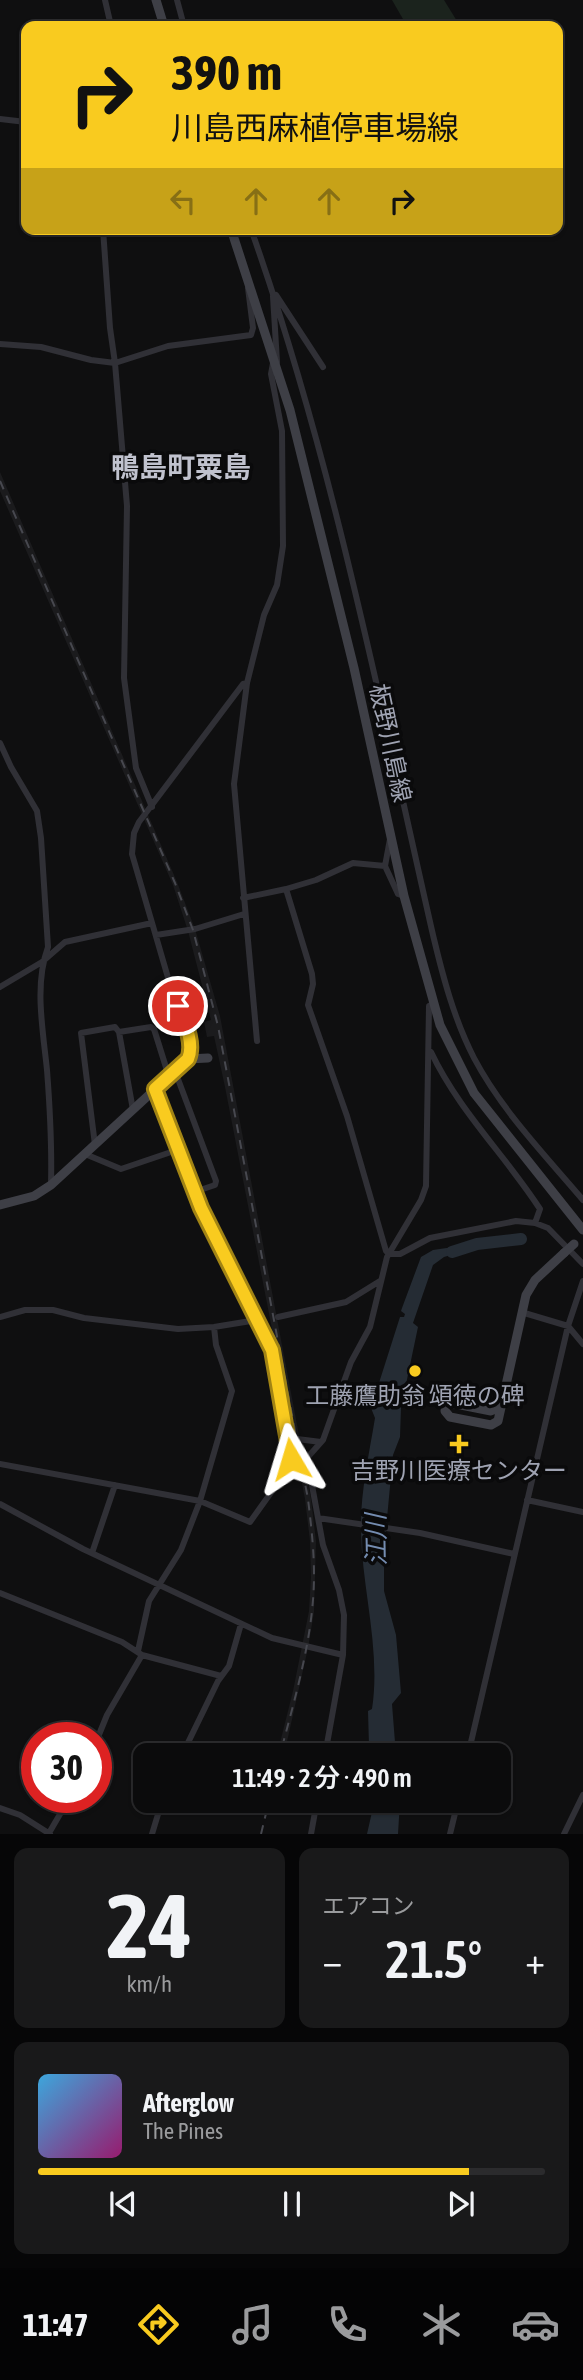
<!DOCTYPE html>
<html lang="ja">
<meta charset="utf-8">
<style>
:root{--surface:#0b0b0c;--page:#19191a;--text:#f1f3f6;--muted:#9a9b9d;--line:#2b2b2d;--accent:#f9cb1f}
body{margin:0;font-family:"Asap Condensed","Noto Sans JP",sans-serif;background:var(--page);color:var(--text);height:100vh;display:flex;flex-direction:column;font-size:26px;white-space:nowrap}
*{box-sizing:border-box;margin:0}
p{font-size:23px;color:var(--muted)}
.icon{flex:none;width:38px;height:38px;fill:none;stroke:currentColor;stroke-width:2;stroke-linecap:round;stroke-linejoin:round}
.map{position:relative;height:1834px;overflow:hidden}
.panel{display:flex;flex-direction:column;gap:14px;padding:14px;background:#060607;flex:1}
.panel>*{flex:none}
.top-card{position:absolute;left:21px;top:21px;width:542px;height:214px;border-radius:14px;box-shadow:0 2px 5px #0004,0 0 0 2px var(--line);background:#f9cb1f;color:#111;overflow:hidden}
.speed{position:absolute;left:21px;top:1722px;display:flex;gap:14px;font-size:35px;font-weight:700;text-align:center}
.speed>*{display:grid;place-content:center;width:91px;height:91px;border-radius:50%;background:var(--surface);box-shadow:0 2px 5px #0004,0 0 0 2px var(--line);line-height:1}
.speed .limit{border:10px solid #d22;background:#fff;color:#111}
.pin{position:absolute;display:grid;place-items:center;width:60px;height:60px;color:#fff;margin:-30px;border:4px solid #fff;border-radius:50%;box-shadow:0 2px 7px #0007}
.me{position:absolute;width:77px;margin:-38px;rotate:353deg;stroke-linejoin:round;filter:drop-shadow(0 0 5px #0008)}
.turn{display:flex;align-items:center;gap:24px;height:147px;padding:0 35px;font-size:32px}
.turn .icon{width:91px;height:91px;stroke-width:2.5}
.turn b{display:block;font-size:49px;line-height:60px}
.lanes{display:flex;align-items:center;height:66px;padding:0 35px;background:#0003;justify-content:center;gap:35px;direction:ltr}
.lanes .off{opacity:.35}
.big{font-size:52px;font-weight:600;line-height:1.1}
.panel .card{flex:1;display:flex;flex-direction:column;justify-content:center;gap:10px;min-width:0;padding:0 24px;border-radius:14px;background:var(--page)}
.panel .dial{align-items:center;gap:0}
.dial b{font-size:91px;line-height:1}
.song{display:flex;align-items:center;gap:21px}
.cover{width:84px;height:84px;border-radius:10px;background:linear-gradient(135deg,hsl(200 70% 55%),hsl(320 70% 35%))}
.played{height:7px;border-radius:4px;background:linear-gradient(90deg,var(--accent) 85%,var(--line) 85%)}
.keys{display:flex;justify-content:space-around;direction:ltr}
.heat{display:flex;justify-content:space-between;align-items:center;font-size:38px;direction:ltr}
.panel .tiles{flex:1;display:grid;gap:14px;grid-template-columns:1fr 1fr}
.card:last-child{grid-column:span 2}
.trip{position:absolute;left:133px;top:1743px;width:378px;height:70px;border-radius:14px;background:var(--surface);box-shadow:0 2px 5px #0004,0 0 0 2px var(--line);font-weight:600;line-height:70px;text-align:center}
.tabs{display:flex;height:112px;justify-content:space-around;align-items:center;background:#040405;color:var(--muted)}
.tabs .icon{width:49px;height:49px}
.tabs .selected{color:var(--accent)}
.tabs b{font-size:32px;color:var(--text)}
.map>svg:first-child{display:block}
.built{fill:#1b1b1d}
.green{fill:#1b231d}
.water{fill:#252c34}
.lines{fill:none;stroke-linecap:round;stroke-linejoin:round}
.river{stroke:#252c34;stroke-width:12}
.street{stroke:#303036;stroke-width:6}
.secondary{stroke:#3e3f46;stroke-width:9}
.rail{stroke:#47484f;stroke-width:2;stroke-dasharray:9 7;stroke-linecap:butt}
.secondary-bridge{stroke:#3e3f46;stroke-width:9}
.route-casing{stroke:#a28414;stroke-width:18}
.route{stroke:#f9cb1f;stroke-width:12}
.poi-dot{fill:#f9cb1f;stroke:#0a0a0b;stroke-width:2.5}
.labels{text-anchor:middle;stroke-width:7;stroke-linejoin:round;paint-order:stroke}
.street-label{font-size:24px;fill:#9fa3b2;stroke:#0a0a0b}
.poi-label{font-size:24px;fill:#9fa3b2;stroke:#0a0a0b}
.water-label{font-size:26px;font-style:italic;fill:#748cb0;stroke:#0a0a0b}
.quarter-label{font-size:28px;font-weight:bold;fill:#c0c2ce;stroke:#0a0a0b}
</style>
<div class="map">
<svg width="583" height="1834" viewBox="0 0 583 1834">
<rect width="100%" height="100%" fill="#0f0f10"/>
<path class="built" d="M0,472L177,882L195,929L220,1016L311,1499L316,1541L314,1612L308,1648L284,1755H277L293,1691L309,1611L311,1577L310,1541L305,1499L225,1087L214,1036L207,1037L204,1022L211,1020L188,931L173,885L0,491Z"/>
<path class="green" d="M392,0H444L460,26H407Z"/>
<path class="water" d="M467,1245L468,1250L444,1257L433,1265L413,1323L418,1327L401,1408L400,1437L393,1455L384,1550V1591L396,1635L401,1693L392,1704L396,1755H366L364,1753L369,1746L368,1711L372,1709C381,1650 362,1590 361,1531C360,1494 369,1455 375,1418L371,1408L400,1317H404L405,1314L401,1311L402,1308L421,1257L433,1250Z
M372,1801H400L398,1834H367L372,1812Z"/>
<g class="lines">
<path class="river" d="M452,1252L477,1244L521,1239"/>
<path class="street" d="M105,0L111,26
M177,0L184,26
M0,119L26,122
M251,229C332,458 379,698 433,935C443,977 454,1019 474,1058C502,1111 545,1155 583,1200
M276,295L323,367
M273,296L277,362
M0,344L41,347L91,360L115,363L110,328L103,229
M247,683L234,784L257,1041
M0,743L11,767L37,811L41,838L48,947C34,985 43,1030 47,1070C50,1109 52,1146 51,1184
M152,807L136,768L124,678L127,506L115,363L168,346L251,335L253,328L248,288
M385,866L390,839
M286,889L312,974L313,984L308,1005L347,1116L386,1251L389,1254
M243,898L286,889L316,880L353,863L385,866L398,894L404,896
M156,935L195,929L244,914
M0,987L42,962L65,942L152,923
M184,1024L171,988L132,854L134,833L139,822L243,684L247,683L264,615L277,585L283,546L282,431L271,374L273,363
M119,1032L151,1027L154,1029L169,1077
M431,1052C459,1111 505,1155 540,1209L535,1223
M175,1071L216,1181L215,1185L194,1192
M95,1145L81,1033L115,1027L119,1032L133,1110
M85,1154L121,1169L177,1150
M389,1254H400L430,1238L516,1221L535,1223L548,1228L583,1264
M521,1312L568,1326L583,1344
M0,1317L25,1310H53L84,1318L178,1329L214,1327L257,1320
M278,1317L346,1302L380,1281
M289,1438L321,1442
M0,1464L200,1501L250,1522L285,1473L291,1459L272,1351L201,1208L155,1089
M527,1500L583,1512
M0,1504L83,1549L272,1638L343,1655
M318,1518L420,1533L514,1554
M92,1553L115,1485
M0,1593L122,1642L142,1655L221,1676
M138,1651L149,1601L181,1550L200,1501L232,1391L216,1345L214,1327
M96,1742L107,1715L142,1655
M182,1755L218,1681L229,1666L241,1624
M325,1755L343,1655L344,1615L339,1590L323,1545L307,1458L323,1440L351,1362L370,1327L387,1257L421,1200L426,1186L429,1006L433,1004
M468,1755L568,1326L583,1281
M0,1808L20,1815L50,1834
M49,1833L70,1797
M152,1834L162,1801
M311,1834L317,1801
M450,1834L458,1801
M564,1834L583,1795"/>
<path class="secondary" d="M156,0L164,26
M231,229L290,410L354,668L404,896L440,1025L474,1093L583,1230
M188,1059L208,1058
M0,1205L34,1196L51,1185L188,1059L191,1053L184,1024
M500,1407L491,1411L451,1403L446,1405L445,1411L450,1417L491,1425L498,1421L526,1295L535,1280L564,1253"/>
<path class="rail" d="M0,481L175,883L193,930L218,1026L308,1499C311,1524 314,1549 314,1575C314,1636 295,1697 280,1755
M261,1834L269,1801"/>
<path class="secondary-bridge" d="M564,1253L574,1244"/>
</g>
<g class="lines">
<g class="route-casing">
<path id="route" d="M178,1006C184,1021 195,1043 188,1059L155,1089L201,1208L272,1350L291,1459"/>
</g>
<use href="#route" class="route"/>
</g>
<g class="poi-dot">
<circle cx="415" cy="1371" r="7"/>
<path d="M455.5 1433.5h7v7h7v7h-7v7h-7v-7h-7v-7h7z"/>
</g>
<g class="labels">
<g class="street-label">
<text transform="translate(390 743) rotate(78)" y="8">板野川島線</text>
</g>
<g class="poi-label">
<text x="415" y="1404">工藤鷹助翁 頌徳の碑</text>
<text x="459" y="1479">吉野川医療センター</text>
</g>
<g class="water-label">
<text transform="translate(376 1540) rotate(-91)" y="9">江川</text>
</g>
<g class="quarter-label">
<text x="181" y="477">鴨島町粟島</text>
</g>
</g>
</svg>
<div class="speed"><div class="limit">30</div></div>
<div class="pin" style="left:178px;top:1006px;background:#d93025"><svg class="icon" aria-label="arrive" viewBox="0 0 24 24"><path d="M6 21V4h12l-3 4 3 4H6"/></svg></div>
<svg class="me" style="left:291px;top:1459px" viewBox="-20 -20 40 40"><path d="M0-17L14 15 0 8-14 15z" fill="#f9cb1f" stroke="#fff" stroke-width="4"/></svg>
<div class="trip">11:49 · 2 分 · 490 m</div>
<div class="top-card">
<div class="turn"><svg class="icon" aria-label="right" viewBox="0 0 24 24"><path d="M7 20v-9h11M14 6l5 5-5 5"/></svg><div><b>390 m</b>川島西麻植停車場線</div></div>
<div class="lanes"><svg class="icon off" aria-label="left" viewBox="0 0 24 24"><path d="M17 20v-9H6M10 6l-5 5 5 5"/></svg><svg class="icon off" aria-label="ahead" viewBox="0 0 24 24"><path d="M12 20V5M6 11l6-6 6 6"/></svg><svg class="icon off" aria-label="ahead" viewBox="0 0 24 24"><path d="M12 20V5M6 11l6-6 6 6"/></svg><svg class="icon" aria-label="right" viewBox="0 0 24 24"><path d="M7 20v-9h11M14 6l5 5-5 5"/></svg></div>
</div>
</div>
<section class="panel">
<div class="tiles">
<div class="card dial"><b>24</b><p>km/h</p></div>
<div class="card"><p>エアコン</p>
<div class="heat"><a>−</a><b class="big">21.5°</b><a>+</a></div>
</div>
<div class="card">
<div class="song"><i class="cover"></i><div><b>Afterglow</b><p>The Pines</p></div></div>
<div class="played"></div>
<div class="keys"><svg class="icon" aria-label="previous" viewBox="0 0 24 24"><path d="M18 5L8 12l10 7zM5 5v14"/></svg><svg class="icon" aria-label="pause" viewBox="0 0 24 24"><path d="M8 5v14M16 5v14"/></svg><svg class="icon" aria-label="next" viewBox="0 0 24 24"><path d="M6 5l10 7-10 7zM19 5v14"/></svg></div>
</div>
</div>
</section>
<nav class="tabs">
<b>11:47</b>
<svg class="icon selected" aria-label="directions" viewBox="0 0 24 24"><path d="M12 3l9 9-9 9-9-9zM9 14v-3h6M13 9l2 2-2 2"/></svg>
<svg class="icon" aria-label="music" viewBox="0 0 24 24"><path d="M9 18V5l10-2v13"/><circle cx="6" cy="18" r="3"/><circle cx="16" cy="16" r="3"/></svg>
<svg class="icon" aria-label="phone" viewBox="0 0 24 24"><path d="M5 4h4l2 5-3 2q2 4 5 5l2-3 5 2v4C11 20 4 13 5 4z"/></svg>
<svg class="icon" aria-label="climate" viewBox="0 0 24 24"><path d="M12 3v18M4 7l16 10M4 17L20 7"/></svg>
<svg class="icon" aria-label="car" viewBox="0 0 24 24"><path d="M5 17H2v-5l4-1 3-4h7l3 4 3 1v5h-3M9 17h6M6 11h13"/><circle cx="7" cy="17" r="2"/><circle cx="17" cy="17" r="2"/></svg>
</nav>
